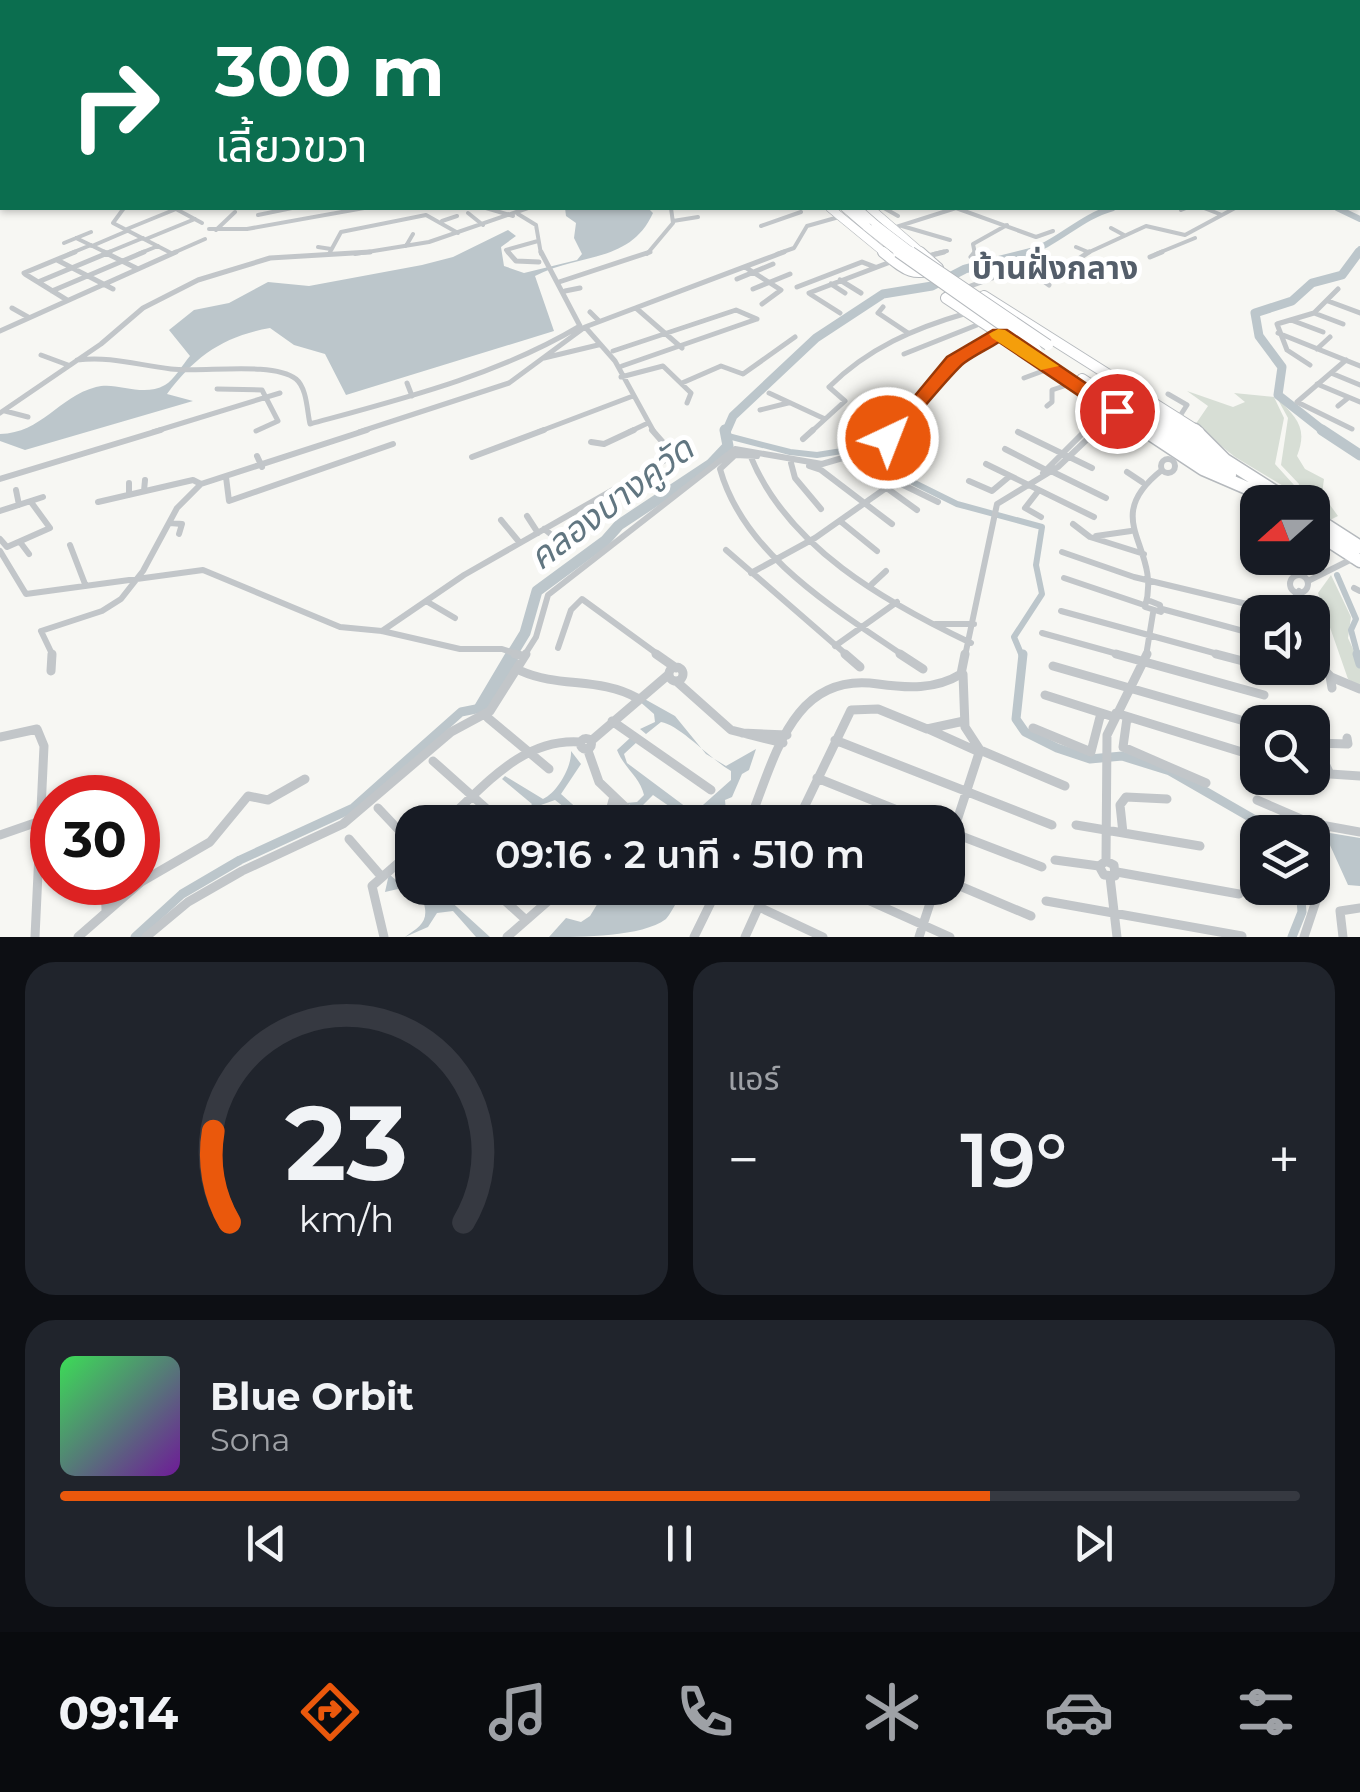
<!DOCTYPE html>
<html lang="th">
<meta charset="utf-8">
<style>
:root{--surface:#171b24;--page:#20242c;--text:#f1f3f6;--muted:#9ea1a6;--line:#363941;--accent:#ea580c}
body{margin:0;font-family:Montserrat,"Noto Sans Thai",sans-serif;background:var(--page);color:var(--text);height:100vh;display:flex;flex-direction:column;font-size:38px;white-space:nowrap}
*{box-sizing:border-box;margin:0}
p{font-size:32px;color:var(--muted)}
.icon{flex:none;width:55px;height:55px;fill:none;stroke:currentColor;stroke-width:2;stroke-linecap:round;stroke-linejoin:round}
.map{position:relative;height:937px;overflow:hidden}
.drawer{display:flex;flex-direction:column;gap:25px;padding:25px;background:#0d0f14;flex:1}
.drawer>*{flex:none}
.top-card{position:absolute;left:0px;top:0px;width:1360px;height:210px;box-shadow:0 2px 8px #0004;background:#0b6e4f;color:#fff;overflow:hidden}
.needle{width:65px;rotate:249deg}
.tools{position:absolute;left:1240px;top:485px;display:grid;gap:20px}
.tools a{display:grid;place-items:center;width:90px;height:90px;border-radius:20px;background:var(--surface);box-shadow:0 2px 8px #0004;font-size:50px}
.speed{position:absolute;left:30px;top:775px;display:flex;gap:20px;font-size:50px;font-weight:700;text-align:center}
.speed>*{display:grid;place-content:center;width:130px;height:130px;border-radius:50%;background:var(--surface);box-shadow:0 2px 8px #0004;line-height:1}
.speed .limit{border:15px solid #d22;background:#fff;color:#111}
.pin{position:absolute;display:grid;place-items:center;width:85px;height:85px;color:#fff;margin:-42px;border:5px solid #fff;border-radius:50%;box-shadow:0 2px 10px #0007}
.me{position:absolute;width:110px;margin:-55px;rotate:43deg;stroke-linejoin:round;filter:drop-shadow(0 0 8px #0008)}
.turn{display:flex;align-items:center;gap:35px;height:210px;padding:0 50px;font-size:45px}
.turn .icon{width:130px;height:130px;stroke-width:2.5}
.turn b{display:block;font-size:70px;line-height:85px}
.big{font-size:75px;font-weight:600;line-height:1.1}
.drawer .card{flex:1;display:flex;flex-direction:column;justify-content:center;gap:15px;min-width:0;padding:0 35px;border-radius:30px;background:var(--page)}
.drawer .dial{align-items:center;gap:0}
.dial svg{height:260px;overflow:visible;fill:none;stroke:var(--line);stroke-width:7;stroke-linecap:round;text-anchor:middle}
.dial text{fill:var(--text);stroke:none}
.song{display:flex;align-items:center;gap:30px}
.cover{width:120px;height:120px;border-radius:15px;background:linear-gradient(135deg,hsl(130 70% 55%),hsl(280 70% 35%))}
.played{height:10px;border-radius:5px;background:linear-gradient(90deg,var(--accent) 75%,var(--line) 75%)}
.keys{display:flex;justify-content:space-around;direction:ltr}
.heat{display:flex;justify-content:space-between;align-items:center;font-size:55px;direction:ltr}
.drawer .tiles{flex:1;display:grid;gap:25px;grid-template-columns:1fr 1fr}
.card:last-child{grid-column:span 2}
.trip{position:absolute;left:395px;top:805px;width:570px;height:100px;border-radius:30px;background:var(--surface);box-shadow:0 2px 8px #0004;font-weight:600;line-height:100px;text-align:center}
.dock{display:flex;height:160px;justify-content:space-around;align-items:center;background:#090b0e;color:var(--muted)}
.dock .icon{width:70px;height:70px}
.dock .on{color:var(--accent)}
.dock b{font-size:45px;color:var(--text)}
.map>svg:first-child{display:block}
.green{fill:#d7ded5}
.water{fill:#bcc6cb}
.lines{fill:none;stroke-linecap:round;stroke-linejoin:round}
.canal-far1{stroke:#bcc6cb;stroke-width:6}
.canal{stroke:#bcc6cb;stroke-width:9}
.river-far3{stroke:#bcc6cb;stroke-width:6}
.river-far2{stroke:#bcc6cb;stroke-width:9}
.river-far1{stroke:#bcc6cb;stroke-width:11}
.river{stroke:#bcc6cb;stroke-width:14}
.primary-far3-casing{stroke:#b5b9bd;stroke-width:8}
.primary-far2-casing{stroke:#b5b9bd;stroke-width:9}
.primary-far1-casing{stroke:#b5b9bd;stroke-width:12}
.primary-casing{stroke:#b5b9bd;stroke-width:15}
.minor-far3{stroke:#c2c6c9;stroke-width:4}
.minor-far2{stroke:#c2c6c9;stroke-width:5}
.minor-far1{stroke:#c2c6c9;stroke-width:6}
.minor{stroke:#c2c6c9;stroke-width:9}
.primary-far3{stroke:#fff;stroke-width:6}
.primary-far2{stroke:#fff;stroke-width:8}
.primary-far1{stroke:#fff;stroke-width:10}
.primary{stroke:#fff;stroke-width:12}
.primary-bridge-far1-casing{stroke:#b5b9bd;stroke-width:9;stroke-linecap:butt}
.primary-bridge-casing{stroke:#b5b9bd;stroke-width:12;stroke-linecap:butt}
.primary-bridge-far1{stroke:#fff;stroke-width:8}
.primary-bridge{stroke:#fff;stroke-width:10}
.route{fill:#ea580c;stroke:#983908;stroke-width:2.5}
.slow{fill:#f59e0b}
.labels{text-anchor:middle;stroke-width:10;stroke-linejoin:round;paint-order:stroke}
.far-quarter-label{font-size:32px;font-weight:bold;fill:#545e6a;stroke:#fff}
.water-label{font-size:35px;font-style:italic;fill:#617681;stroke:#fff}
</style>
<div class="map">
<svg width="1360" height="937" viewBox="0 0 1360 937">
<rect width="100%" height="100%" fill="#f7f7f3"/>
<path class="green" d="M1187,391L1233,407L1245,402L1234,393L1274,397L1284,418L1275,464L1294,485L1290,490L1235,457L1195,425L1208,406Z
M1277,398C1297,418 1308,428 1297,456L1305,469L1324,479L1322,494L1338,516L1330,520L1313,510L1312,502L1294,498L1299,484L1281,465L1288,418Z
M1331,575L1351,617L1348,638L1360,664V687L1348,679L1318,593Z"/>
<path class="water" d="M565,208H648L653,213C630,264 578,253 535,276L554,331L346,395L325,354L294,345L270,328C224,336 195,356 167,394L193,401L25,450L0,441V434C42,433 58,397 96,387C117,381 142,398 165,385C174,380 183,364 190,356L169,330L194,310L229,303L268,282L309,286L422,265L453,257L508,230L516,236L501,247L504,266L524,273L577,260L582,254L574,238L576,223L566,216Z
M641,697L675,716L706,754L726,766L756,749L749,770L742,774L732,797L725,800L726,811L720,822H692L653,795L639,809L626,803L637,802L644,795C640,777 624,768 617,750L630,738L638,741L624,754L627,763L694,813L731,780V771C710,759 680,725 661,722L646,734L640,729L655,722L654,714L638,700Z
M571,751L581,764L561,794L592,822H583L555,800L541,805L523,822H516L532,804L502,779L505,776L543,799C558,792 572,766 571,751Z
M1324,832L1360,838V886L1348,885Z
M389,874C401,886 414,888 428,900L454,888L446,897L490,937H476L453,911L437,913L428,927L405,937C419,927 429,922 424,904L398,889L385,892Z
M607,888H689C677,897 675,908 666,919C642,937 582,937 549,937L566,918L581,922L590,916Z"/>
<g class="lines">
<path class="canal-far1" d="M728,436L790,452L817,455L848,450L957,504L1042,527L1036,565L1042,594L1014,637L1022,656
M1337,575L1356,619L1351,630L1358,656"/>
<path class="canal" d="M1023,654L1016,719L1025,732L1057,748L1090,759L1122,756L1170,771L1276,832
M1357,654L1360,664
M135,937L182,894L240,860L353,808L461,712L481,708
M1292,937L1302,912L1300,888"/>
<path class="river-far3" d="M1337,208L1360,219
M1022,254C1056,246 1079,217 1113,208
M1358,254L1360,249"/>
<path class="river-far2" d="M726,432L733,416L816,338L883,294L932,286L965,269L1032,252
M1325,432L1278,395L1282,367L1259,336L1255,313L1292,301L1312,283L1342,275L1359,252"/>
<path class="river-far1" d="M1322,430L1360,455
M511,656L525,633L537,591L605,541L619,525L711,464L728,446L725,430"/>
<path class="river" d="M481,708L513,654"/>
<g class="primary-far3-casing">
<path id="primary-far3" d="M458,0L465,2"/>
</g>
<g class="primary-far2-casing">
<path id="primary-far2" d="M830,208L886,254
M845,208L867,227
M857,208L876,225
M870,208L923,254"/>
</g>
<g class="primary-far1-casing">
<path id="primary-far1" d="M883,252C904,269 912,278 938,268L920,252
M963,288L946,298L1148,432
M984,296L1199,432
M1082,379L1164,432
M1118,391L1182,432"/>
</g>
<g class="primary-casing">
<path id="primary" d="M1144,430L1203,469L1254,491
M1160,430L1230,475
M1178,430L1291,502
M1195,430L1227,462
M1249,488L1271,502
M1312,516L1360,547
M1312,530L1360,561"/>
</g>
<path class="minor-far3" d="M680,0L694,2
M740,0L753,2
M858,0L863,2
M877,0L882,2
M895,0L901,2
M1129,0L1136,2
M1264,0L1270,2
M58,2L76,0
M210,2L232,0
M254,2L271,0
M703,2L710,0
M803,2L813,0
M831,2L847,0
M124,208L113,223L171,253
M486,208L513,216
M884,208L898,216
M1204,208L1222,215
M1269,208H1281
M1181,210L1186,208
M468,213L483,225
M518,214L536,225L541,254
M258,215L292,208
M442,221L457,216
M673,221L698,217
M761,226L801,212
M902,226L950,240
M893,228L956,208L1036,237L1053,231
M1111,228L1124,235
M127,229L176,209L202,223
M209,229H247L364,208
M216,230L235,212
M76,238L109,254
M146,239L195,219
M64,243L91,232
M92,246L127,231
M406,246L413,234
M318,247L331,249
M1076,247L1088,252
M69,254L91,245
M104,254L143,238
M138,254L158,246
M171,254L205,239
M329,254L341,232L426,215L458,233
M355,254L429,242L528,208
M510,254L506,250L538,241
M647,254L673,223L671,208
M777,254L794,248L807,226L839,217
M934,254L947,251
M975,254L973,244L1007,225
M1085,254L1146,226L1185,235L1235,208
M1156,254L1195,238"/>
<path class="minor-far2" d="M104,252L136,268
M508,252L516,261L539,262
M975,252L971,257L978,262
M928,256L944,252
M1150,257L1162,252
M57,260L113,289
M1023,266L1049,285
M745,267L781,290L762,304
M24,273L75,252
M25,274L67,300
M737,279L773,264
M840,280L861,293
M38,282L110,252
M559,282L650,252
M831,284L845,293
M797,287L862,262L875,267
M968,287L1032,263L1065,268L1089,252
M753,289L790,274
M52,291L144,252
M565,291L580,288
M809,293L893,261
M810,294L840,313
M1328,301L1360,313
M883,307L878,313L908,333
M12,308L28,317
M636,308L682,348
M590,312L599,321
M1314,313L1343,324
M1291,320L1323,332
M586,328L615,361L654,432
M0,331L176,252
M1278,333L1360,366
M1317,349L1330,337
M613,351L736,310L757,319
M904,354L982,323
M41,355L68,365
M544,358L598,345
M77,360C111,356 137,365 171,369C202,373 272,361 296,379C307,388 307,411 310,424C402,399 498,375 580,326L541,252
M1346,360L1297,402L1352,429
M1310,365L1287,350L1277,324L1314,313L1338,289
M622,366L757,319
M1331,373L1360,385
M621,377L663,366L691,393L687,403
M1024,378L1051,368
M407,383L412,396
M682,383L721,366L743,374L795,337
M1317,384L1360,402
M217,389L262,390L278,421L256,431
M769,393L825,419
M1168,394L1187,405L1178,419
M1047,406L1052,402V390L1073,383
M1338,406L1348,398
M760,410L788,403
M5,411L28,417
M0,413L101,344L143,308L198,280L270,258L370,252
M153,432L280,393
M359,432L509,383L585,327L784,252
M538,432L633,396
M629,432L648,423
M811,432L845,401L829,387C868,348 915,328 967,313
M888,432L921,402L957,358L999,334
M1083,432L1109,406
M1095,432L1117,411"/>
<path class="minor-far1" d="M891,430L887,433L902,446L895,455
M1018,432L1092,468
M803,439L813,430
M591,442L604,444L634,430
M1005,449L1044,469
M750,455C787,547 885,602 971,643
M257,456L262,467
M757,456L735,455L720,469C744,555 834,608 904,656
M472,457L544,430
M1161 466a7 7 0 1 1 14 0a7 7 0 1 1-14 0Z
M791,463L795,478L821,509
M986,464L1094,517
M855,465L917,510
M809,466L821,470L892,524
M1051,471L1106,498
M1127,472L1142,482
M1043,473L1086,430
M226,477L229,501L393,444
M0,479L161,430
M969,481L992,491L1010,476
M129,483V495
M16,490L19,505
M1039,490L1025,508L1041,517
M144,491L145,480
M98,502L193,480L201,484
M0,511L43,497
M527,516L538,533
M501,520L520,543
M840,521L877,551
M170,523L182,524L179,534
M1073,524L1090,537L1144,554
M544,529L562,543
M1096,536L1131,531
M0,539L7,547L50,528L31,502
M20,542L29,554
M70,545L85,584
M726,550L848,656
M0,551L26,594L203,570L340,627L382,631L460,649H502L522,656
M1062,552L1134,577L1255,606
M751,573L815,538L886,488
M1290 584a9 9 0 1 1 18 0a9 9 0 1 1-18 0Z
M1064,578L1144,605
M1308,581L1354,558
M872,584L886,571
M1354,588L1360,591
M426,601L455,618
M1150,601L1160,605L1161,612L1145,607C1163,546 1097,521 1162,470
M1162,609L1258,635
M1061,611L1225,656
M1292,612L1290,604L1299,591
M935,624H974
M382,631L464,575L674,455L652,430
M1042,633L1125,656
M835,646L897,602
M558,648L571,610L582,599L660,656
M53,656L41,631L102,611L121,599L143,571L177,508L201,484L367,430
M524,656L536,637L548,595L735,449L822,464L846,457L938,502
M965,656L997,504L1058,467L1097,430
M1146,656L1153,613"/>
<path class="minor" d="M515,654L522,656
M656,654L676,668
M845,654L860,667
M900,654L923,669
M1116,654L1264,695
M1216,654L1258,665
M1312,658L1330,676L1332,688
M1053,666L1258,725
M669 674a7 7 0 1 1 14 0a7 7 0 1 1-14 0Z
M51,671L52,654
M521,671C559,688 600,677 637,698
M1331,677L1360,689
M676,681L731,730L783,743
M1045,695L1114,717
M1116,713L1258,757
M488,718L549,769
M1127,718L1123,747L1206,783
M612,721L711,790
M1033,728L1091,752L1101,713
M928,729L979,752
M742,733L787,735
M0,737L37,729L44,746L35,937
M1347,738L1348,744L1315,743L1330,774L1360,776
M580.5 744a5.5 5.5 0 1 1 11 0a5.5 5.5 0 1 1-11 0Z
M835,740L1052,825
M591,741L668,675
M587,748L599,782L641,822
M980,750L1065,786
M433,761L497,818
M817,778L927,822
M1257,800L1310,823L1360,832
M378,808L412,844
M445,822C485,786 522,738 580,742
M607,822L613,800
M749,822C775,758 792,671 878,684C907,688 935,690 961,674L965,654
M797,822L851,710L878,709L927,729L964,721
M1076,825L1200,846
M948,831L1042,867
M1123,833L1120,805L1126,797L1167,799
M0,835L52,817
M349,839L381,876
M948,848L980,750L965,727L963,674
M1055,860L1099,866
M1106,861L1114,865L1115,876L1104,875L1099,866Z
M1106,861L1107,735L1147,654
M1117,872L1239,894
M1110,877L1117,937
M948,881L1031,916
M105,882L106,910
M491,888L525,919
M841,888L950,937
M1046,901L1242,936
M759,907L823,937
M78,937L141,882L210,842L248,796L268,800L305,779
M146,937L188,902L242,871L343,824L451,732L490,711L526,654
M384,937L372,886L412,851
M507,937L563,888
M694,937L718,888
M745,937L767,888
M919,937L935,888
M1304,937L1318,895
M1343,937L1340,911L1360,908"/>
<use href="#primary-far3" class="primary-far3"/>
<use href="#primary-far2" class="primary-far2"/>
<use href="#primary-far1" class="primary-far1"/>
<use href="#primary" class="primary"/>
<g class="primary-bridge-far1-casing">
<path id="primary-bridge-far1" d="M876,225L914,254
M867,227L901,254"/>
</g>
<g class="primary-bridge-casing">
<path id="primary-bridge" d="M898,252L1036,349
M911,252L1048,345"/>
</g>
<use href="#primary-bridge-far1" class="primary-bridge-far1"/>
<use href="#primary-bridge" class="primary-bridge"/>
</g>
<path class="route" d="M993,330H1007L1127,411L1124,416H1109L999,342C988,349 975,355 964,363C955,370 898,436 896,443H880L876,433L879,428L913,398L947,357Z"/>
<path class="slow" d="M998,329L1005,330L1059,366L1041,370L992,338L989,334Z"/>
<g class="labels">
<g class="far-quarter-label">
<text x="1055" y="279">บ้านฝั่งกลาง</text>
</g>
<g class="water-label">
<text transform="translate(611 503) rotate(-37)" y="12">คลองบางคูวัด</text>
</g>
</g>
</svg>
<div class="tools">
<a><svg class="needle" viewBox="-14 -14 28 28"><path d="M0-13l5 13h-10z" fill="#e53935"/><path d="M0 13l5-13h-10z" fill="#9ea1a6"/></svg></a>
<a><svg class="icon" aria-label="sound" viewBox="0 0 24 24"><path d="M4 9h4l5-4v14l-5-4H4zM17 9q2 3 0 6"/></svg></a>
<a><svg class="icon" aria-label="search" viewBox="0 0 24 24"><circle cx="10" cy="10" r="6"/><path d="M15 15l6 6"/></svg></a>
<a><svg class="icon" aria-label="layers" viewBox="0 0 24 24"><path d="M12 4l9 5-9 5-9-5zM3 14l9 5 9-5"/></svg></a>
</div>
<div class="speed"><div class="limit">30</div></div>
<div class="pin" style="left:1117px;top:411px;background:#d93025"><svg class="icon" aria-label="arrive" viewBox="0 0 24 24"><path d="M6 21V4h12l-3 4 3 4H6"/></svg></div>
<svg class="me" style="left:888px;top:438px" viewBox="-20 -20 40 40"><circle r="17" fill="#ea580c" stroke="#fff" stroke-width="3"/><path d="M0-11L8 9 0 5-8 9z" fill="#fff"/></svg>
<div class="trip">09:16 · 2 นาที · 510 m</div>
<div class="top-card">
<div class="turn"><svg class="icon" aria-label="right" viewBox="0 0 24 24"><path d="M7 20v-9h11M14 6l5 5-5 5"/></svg><div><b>300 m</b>เลี้ยวขวา</div></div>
</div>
</div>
<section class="drawer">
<div class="tiles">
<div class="card dial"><svg viewBox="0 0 100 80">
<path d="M14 69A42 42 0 1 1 86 69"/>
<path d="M14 69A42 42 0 0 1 9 41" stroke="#ea580c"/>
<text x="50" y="56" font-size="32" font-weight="700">23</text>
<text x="50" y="72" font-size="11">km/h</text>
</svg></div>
<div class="card"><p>แอร์</p>
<div class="heat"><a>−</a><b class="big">19°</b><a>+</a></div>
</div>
<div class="card">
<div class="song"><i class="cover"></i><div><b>Blue Orbit</b><p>Sona</p></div></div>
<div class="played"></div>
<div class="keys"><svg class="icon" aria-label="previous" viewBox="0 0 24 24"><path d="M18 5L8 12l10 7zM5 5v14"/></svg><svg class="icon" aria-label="pause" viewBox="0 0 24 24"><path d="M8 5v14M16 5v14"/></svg><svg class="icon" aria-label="next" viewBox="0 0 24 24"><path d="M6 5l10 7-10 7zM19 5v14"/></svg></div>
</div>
</div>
</section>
<nav class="dock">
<b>09:14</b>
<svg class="icon on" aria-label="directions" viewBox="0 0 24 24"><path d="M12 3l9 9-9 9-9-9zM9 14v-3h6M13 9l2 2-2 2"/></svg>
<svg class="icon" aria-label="music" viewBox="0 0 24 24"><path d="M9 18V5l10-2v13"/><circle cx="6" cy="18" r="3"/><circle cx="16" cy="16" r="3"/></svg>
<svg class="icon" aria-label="phone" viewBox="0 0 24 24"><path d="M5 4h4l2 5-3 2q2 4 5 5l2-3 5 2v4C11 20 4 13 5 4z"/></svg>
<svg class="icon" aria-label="climate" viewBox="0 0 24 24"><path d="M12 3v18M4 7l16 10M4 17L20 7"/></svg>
<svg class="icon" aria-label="car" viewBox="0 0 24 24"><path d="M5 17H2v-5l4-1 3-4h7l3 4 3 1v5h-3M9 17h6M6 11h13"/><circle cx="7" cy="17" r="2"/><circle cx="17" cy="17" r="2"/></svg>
<svg class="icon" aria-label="filters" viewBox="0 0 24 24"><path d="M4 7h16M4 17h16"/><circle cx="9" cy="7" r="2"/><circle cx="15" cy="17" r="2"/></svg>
</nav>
